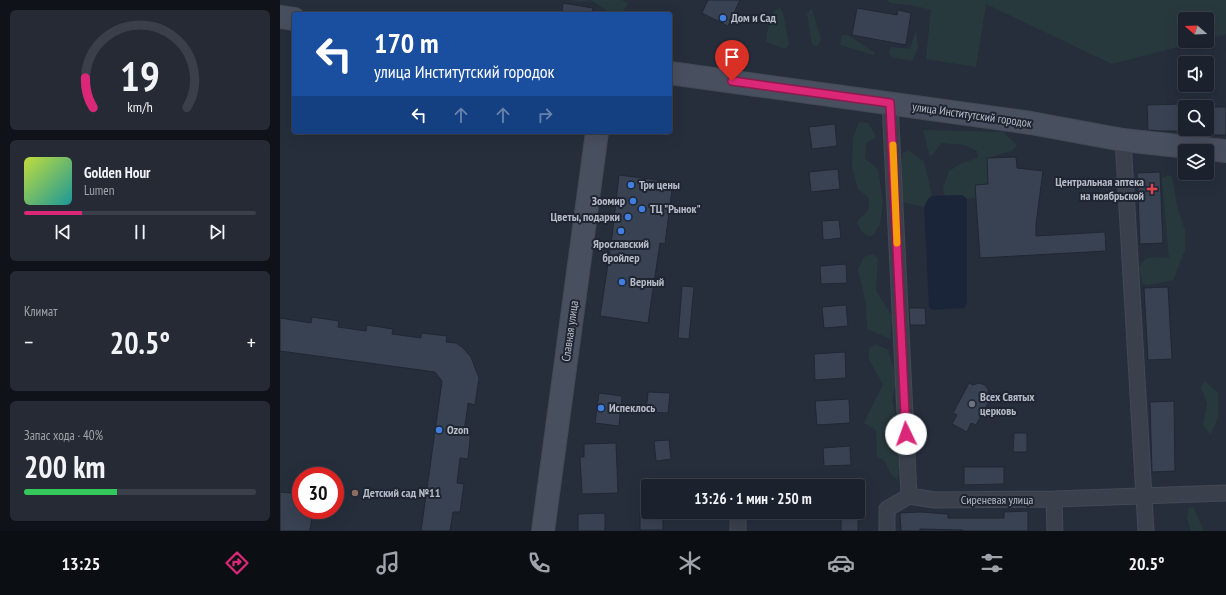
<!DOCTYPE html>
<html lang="ru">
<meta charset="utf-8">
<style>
:root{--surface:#1c222d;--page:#252a35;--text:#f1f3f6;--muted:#a0a4aa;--line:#3a3f49;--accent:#db2777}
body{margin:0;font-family:"PT Sans Narrow",sans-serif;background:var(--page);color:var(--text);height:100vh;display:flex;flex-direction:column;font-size:15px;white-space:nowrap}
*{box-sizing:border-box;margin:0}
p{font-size:13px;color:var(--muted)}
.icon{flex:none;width:22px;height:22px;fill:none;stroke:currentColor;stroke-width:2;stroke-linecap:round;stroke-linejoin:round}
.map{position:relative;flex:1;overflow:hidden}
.sheet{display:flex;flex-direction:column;gap:10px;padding:10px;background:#0f1319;width:280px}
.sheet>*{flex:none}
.hud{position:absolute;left:12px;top:12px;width:380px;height:122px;border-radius:4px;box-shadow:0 4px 16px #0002,0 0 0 1px var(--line);background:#1a4fa0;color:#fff;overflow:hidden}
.needle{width:26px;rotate:289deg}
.tools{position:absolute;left:898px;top:12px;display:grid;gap:8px}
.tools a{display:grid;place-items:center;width:36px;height:36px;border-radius:4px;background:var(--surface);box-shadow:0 4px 16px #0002,0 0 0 1px var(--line);font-size:20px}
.speed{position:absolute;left:12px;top:467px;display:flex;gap:8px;font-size:20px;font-weight:700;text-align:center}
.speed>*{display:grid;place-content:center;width:52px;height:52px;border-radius:50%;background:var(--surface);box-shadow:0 4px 16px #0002,0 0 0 1px var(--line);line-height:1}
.speed .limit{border:6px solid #d22;background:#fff;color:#111}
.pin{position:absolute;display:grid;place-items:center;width:34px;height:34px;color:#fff;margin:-41px -17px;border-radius:50% 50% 50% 0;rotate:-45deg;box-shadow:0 0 4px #0007}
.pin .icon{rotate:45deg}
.me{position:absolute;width:44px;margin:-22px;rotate:357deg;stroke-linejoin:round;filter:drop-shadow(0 0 3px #0008)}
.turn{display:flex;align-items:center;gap:14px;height:84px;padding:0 16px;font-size:18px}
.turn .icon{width:52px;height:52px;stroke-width:2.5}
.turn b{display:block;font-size:28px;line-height:34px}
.lanes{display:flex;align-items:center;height:38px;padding:0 16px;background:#0003;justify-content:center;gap:20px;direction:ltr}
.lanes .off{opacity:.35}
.big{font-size:30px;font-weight:600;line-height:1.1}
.sheet .widget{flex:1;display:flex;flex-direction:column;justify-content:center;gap:6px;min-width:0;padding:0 14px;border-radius:6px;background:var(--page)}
.sheet .dial{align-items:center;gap:0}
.dial svg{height:104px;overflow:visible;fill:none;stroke:var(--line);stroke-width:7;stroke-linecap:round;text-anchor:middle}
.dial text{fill:var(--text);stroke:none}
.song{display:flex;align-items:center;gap:12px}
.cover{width:48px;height:48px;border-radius:6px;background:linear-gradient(135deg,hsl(70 70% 55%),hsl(180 70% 35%))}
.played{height:4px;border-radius:2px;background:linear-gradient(90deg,var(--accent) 25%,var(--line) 25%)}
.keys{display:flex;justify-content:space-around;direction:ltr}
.heat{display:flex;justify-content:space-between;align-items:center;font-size:22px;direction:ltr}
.charge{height:6px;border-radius:3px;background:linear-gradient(90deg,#34c759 40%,var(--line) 0)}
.trip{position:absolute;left:361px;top:479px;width:224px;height:40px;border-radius:4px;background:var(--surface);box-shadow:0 4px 16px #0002,0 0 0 1px var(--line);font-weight:600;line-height:40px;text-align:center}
.tab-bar{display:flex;height:64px;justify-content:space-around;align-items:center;background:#0b0e12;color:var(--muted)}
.tab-bar .icon{width:28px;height:28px}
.tab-bar .selected{color:var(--accent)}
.tab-bar b{font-size:18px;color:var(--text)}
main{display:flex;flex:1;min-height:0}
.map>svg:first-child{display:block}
.green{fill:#28393d}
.water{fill:#1a2539}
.building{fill:#394252;stroke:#212733}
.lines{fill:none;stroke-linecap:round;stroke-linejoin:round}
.street-casing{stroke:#434955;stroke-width:17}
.secondary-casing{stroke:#434955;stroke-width:24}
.street{stroke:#3a404c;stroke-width:15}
.secondary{stroke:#484f5f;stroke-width:22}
.route-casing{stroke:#8e194d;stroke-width:10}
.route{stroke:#db2777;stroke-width:7}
.slow{stroke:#f59e0b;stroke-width:7}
.shop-dot{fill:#3f7fe0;stroke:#1f2531;stroke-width:1.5}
.health-dot{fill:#e0444e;stroke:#1f2531;stroke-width:1.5}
.worship-dot{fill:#6b7280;stroke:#1f2531;stroke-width:1.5}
.education-dot{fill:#8d6e63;stroke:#1f2531;stroke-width:1.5}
.labels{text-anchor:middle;stroke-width:4;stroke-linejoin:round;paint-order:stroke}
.poi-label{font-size:12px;font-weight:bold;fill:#b6bbc7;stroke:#1f2531;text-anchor:start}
.street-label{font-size:12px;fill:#b6bbc7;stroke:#1f2531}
</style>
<main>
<section class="sheet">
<div class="widget dial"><svg viewBox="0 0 100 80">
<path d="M14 69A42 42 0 1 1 86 69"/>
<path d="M14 69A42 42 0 0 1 8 46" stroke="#db2777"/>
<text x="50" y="56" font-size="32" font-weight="700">19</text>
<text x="50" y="72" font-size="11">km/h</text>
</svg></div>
<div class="widget">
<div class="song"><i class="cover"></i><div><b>Golden Hour</b><p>Lumen</p></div></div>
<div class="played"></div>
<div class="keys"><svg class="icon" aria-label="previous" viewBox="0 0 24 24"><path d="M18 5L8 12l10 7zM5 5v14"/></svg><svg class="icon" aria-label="pause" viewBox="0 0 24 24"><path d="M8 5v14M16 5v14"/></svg><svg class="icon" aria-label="next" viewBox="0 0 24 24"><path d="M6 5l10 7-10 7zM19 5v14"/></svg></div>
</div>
<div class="widget"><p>Климат</p>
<div class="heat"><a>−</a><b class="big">20.5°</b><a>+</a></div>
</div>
<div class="widget"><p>Запас хода · 40%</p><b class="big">200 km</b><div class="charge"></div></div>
</section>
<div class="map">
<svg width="946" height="531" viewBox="0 0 946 531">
<rect width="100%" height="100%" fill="#262e3c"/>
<path class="green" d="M292,0H342L348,3L342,14H332L311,0L300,2Z
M606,0H946V34L927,39V19H905V41H920L832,64L706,4L696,67L646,59L651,10L636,6L611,3Z
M500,8L503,13L509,44L505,49L486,42L487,32L494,11Z
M532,8L541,40L537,47L532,44L527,14Z
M636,31L638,48L632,61L611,57L609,52L612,47L630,49Z
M562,35H568L595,53L593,55L560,45Z
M579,122L588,123L595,134V138L586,143L585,158L598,170L603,203L600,224L593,235L588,236L581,231L577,222L589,209V198L578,189L572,167L573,138Z
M643,130L723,132L737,145L731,151L707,158L708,184L696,198L687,199L682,195L665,196L663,189L669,171L682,163L698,158L697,151L685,145L661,143L654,153L650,157Z
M627,151L631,152L644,162L652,196L648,199L644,207L622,202C619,183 619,171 623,153Z
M888,175L892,177L897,206L905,230V250L893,280L868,285L863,284L859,268C865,253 876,258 889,258L882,178Z
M593,254L598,258L596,291L612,316L610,339L587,329L586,304L578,269L584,257Z
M597,345L608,350L617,379L612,400L616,420L613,431L621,462L617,480L610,473L605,461L597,456L596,430L584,423L603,385L589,359V348Z
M925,381L938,393V417L931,434L923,426L927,403L921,387Z
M913,507L924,531H911L907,518L909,508Z"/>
<path class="water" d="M682,195L687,199V302L684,308L652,310L649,307L644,207L648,199L652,196Z"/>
<path class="building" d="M428,0H460L448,26L422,13Z
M283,3L313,8L312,14H282Z
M577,8L617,15L618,10L631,13L626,45L572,35Z
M900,104H905V131H880L868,130L867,105Z
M927,107H946V135H927Z
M555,124L557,146L532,149L529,127Z
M736,157L737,168L763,171L756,224V236L825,232L826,251L700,258L695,185L708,184L707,158Z
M558,169L560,189L531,192L529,172Z
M880,172L883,243L860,244L857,173Z
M339,175L393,182L385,244L380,243L368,323L320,316L332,237Z
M559,220L561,238L543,240L542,221Z
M566,264L567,283L541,284L540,266Z
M402,286L414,287L409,339L398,338Z
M888,287L892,359L868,360L864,288Z
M566,305L568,326L544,328L542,307Z
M629,308H645L646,325H630Z
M32,317L59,321L58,327L86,331L87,325L113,329L112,334L141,338V333L167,336L166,342L176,343L182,347L191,357L199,378L195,405L188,403L186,419L184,430L191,431L188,459L180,458L177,483L184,484L180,512H173L170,531H141L162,381L155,372L0,351V318L31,323Z
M565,352L566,378L535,380L534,354Z
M689,383L693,385L699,383L705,385L708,389V394L712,396L696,425L691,423L687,432L672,424L677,415L673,413Z
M368,392L390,393L388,413L366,412Z
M319,393L342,396L339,426L315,423Z
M569,399L570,423L537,425L535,401Z
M894,401L895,471L872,472L870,402Z
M734,433H747V452H733Z
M389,440L391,459L376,461L374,441Z
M336,443L338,493L302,494L300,457H304V444Z
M570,446L571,465L544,466L543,448Z
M684,467H724V484L684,485Z
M0,492L21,494V510H33L30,531H0Z
M748,511V531H683V530L640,529V531H621L620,513L640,512L668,514V518H724V512Z
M360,512H383V530H360Z
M325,513V531H298V514Z
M561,515H578V531H561Z"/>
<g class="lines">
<g class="street-casing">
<path id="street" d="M610,103L629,496
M843,140L866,531
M629,496L655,500L774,499L946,493
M774,499L775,531
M458,531V512
M607,531V509L629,496"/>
</g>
<g class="secondary-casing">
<path id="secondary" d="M0,17L14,19
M390,73L751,123L843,140L946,151
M263,531L317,132"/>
</g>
<use href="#street" class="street"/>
<use href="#secondary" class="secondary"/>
</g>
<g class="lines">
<g class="route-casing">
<path id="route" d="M452,81L610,103L626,434"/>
</g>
<use href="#route" class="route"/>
<path class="slow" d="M613,145L617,243"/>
</g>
<g class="shop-dot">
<circle cx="443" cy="18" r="4"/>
<circle cx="351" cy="185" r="4"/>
<circle cx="353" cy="201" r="4"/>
<circle cx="362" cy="209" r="4"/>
<circle cx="348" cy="217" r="4"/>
<circle cx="341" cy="231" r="4"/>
<circle cx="342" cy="282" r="4"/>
<circle cx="321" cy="408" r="4"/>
<circle cx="159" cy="430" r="4"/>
</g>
<path class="health-dot" d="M870 183h4v4h4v4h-4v4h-4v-4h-4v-4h4z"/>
<circle class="worship-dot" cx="692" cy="404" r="4"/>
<circle class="education-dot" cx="75" cy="493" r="4"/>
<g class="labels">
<g class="poi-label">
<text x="451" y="22">Дом и Сад</text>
<text x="864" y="186" text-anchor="end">Центральная аптека<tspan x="864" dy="14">на ноябрьской</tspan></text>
<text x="359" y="189">Три цены</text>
<text x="345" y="205" text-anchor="end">Зоомир</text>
<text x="370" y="213">ТЦ "Рынок"</text>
<text x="340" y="221" text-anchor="end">Цветы, подарки</text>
<text x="341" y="248" text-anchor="middle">Ярославский<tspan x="341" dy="14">бройлер</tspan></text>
<text x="350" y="286">Верный</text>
<text x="700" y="401">Всех Святых<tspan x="700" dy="14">церковь</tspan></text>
<text x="329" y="412">Испеклось</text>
<text x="167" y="434">Ozon</text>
<text x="83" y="497">Детский сад №11</text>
</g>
<g class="street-label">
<text transform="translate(692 115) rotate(8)" y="4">улица Институтский городок</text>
<text transform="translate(290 331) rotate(-82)" y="4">Славная улица</text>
<text x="717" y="504">Сиреневая улица</text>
</g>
</g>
</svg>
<div class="tools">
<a><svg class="needle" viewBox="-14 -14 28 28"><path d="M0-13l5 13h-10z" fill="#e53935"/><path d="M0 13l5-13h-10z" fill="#a0a4aa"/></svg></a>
<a><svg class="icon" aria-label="sound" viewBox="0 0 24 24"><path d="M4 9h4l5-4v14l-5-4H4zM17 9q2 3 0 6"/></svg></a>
<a><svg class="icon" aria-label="search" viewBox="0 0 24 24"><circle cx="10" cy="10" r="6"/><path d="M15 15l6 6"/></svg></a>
<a><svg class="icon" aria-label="layers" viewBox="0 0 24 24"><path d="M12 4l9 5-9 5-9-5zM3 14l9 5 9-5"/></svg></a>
</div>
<div class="speed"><div class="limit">30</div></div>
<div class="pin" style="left:452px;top:81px;background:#d93025"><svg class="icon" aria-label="arrive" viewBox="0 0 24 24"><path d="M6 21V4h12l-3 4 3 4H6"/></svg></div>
<svg class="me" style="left:626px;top:434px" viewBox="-20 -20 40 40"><circle r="19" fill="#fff"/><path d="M0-13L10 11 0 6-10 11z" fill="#db2777"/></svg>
<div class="trip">13:26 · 1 мин · 250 m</div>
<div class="hud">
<div class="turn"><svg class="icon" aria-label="left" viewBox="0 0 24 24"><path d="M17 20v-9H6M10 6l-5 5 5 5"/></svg><div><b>170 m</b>улица Институтский городок</div></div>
<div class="lanes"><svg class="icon" aria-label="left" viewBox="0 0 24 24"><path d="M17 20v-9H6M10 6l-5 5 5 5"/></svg><svg class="icon off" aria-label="ahead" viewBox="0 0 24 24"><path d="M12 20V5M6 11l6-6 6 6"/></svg><svg class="icon off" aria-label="ahead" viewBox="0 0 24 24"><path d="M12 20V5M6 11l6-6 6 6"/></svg><svg class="icon off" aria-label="right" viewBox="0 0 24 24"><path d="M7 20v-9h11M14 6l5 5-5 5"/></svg></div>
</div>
</div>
</main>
<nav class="tab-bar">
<b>13:25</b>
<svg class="icon selected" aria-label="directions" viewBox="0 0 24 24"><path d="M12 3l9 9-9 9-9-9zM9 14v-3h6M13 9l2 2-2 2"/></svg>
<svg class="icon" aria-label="music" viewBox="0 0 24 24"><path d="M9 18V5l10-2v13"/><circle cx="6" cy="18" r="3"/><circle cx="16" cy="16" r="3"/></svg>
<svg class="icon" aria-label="phone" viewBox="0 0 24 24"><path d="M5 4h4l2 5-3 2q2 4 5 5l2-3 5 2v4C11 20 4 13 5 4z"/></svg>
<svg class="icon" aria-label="climate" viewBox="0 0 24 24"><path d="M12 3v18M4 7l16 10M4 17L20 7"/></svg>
<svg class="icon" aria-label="car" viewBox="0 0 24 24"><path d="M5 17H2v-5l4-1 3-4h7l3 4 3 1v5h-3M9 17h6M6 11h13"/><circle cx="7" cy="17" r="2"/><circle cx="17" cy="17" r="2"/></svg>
<svg class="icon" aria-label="filters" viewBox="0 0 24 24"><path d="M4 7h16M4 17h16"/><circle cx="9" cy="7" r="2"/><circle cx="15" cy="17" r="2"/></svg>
<b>20.5°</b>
</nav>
